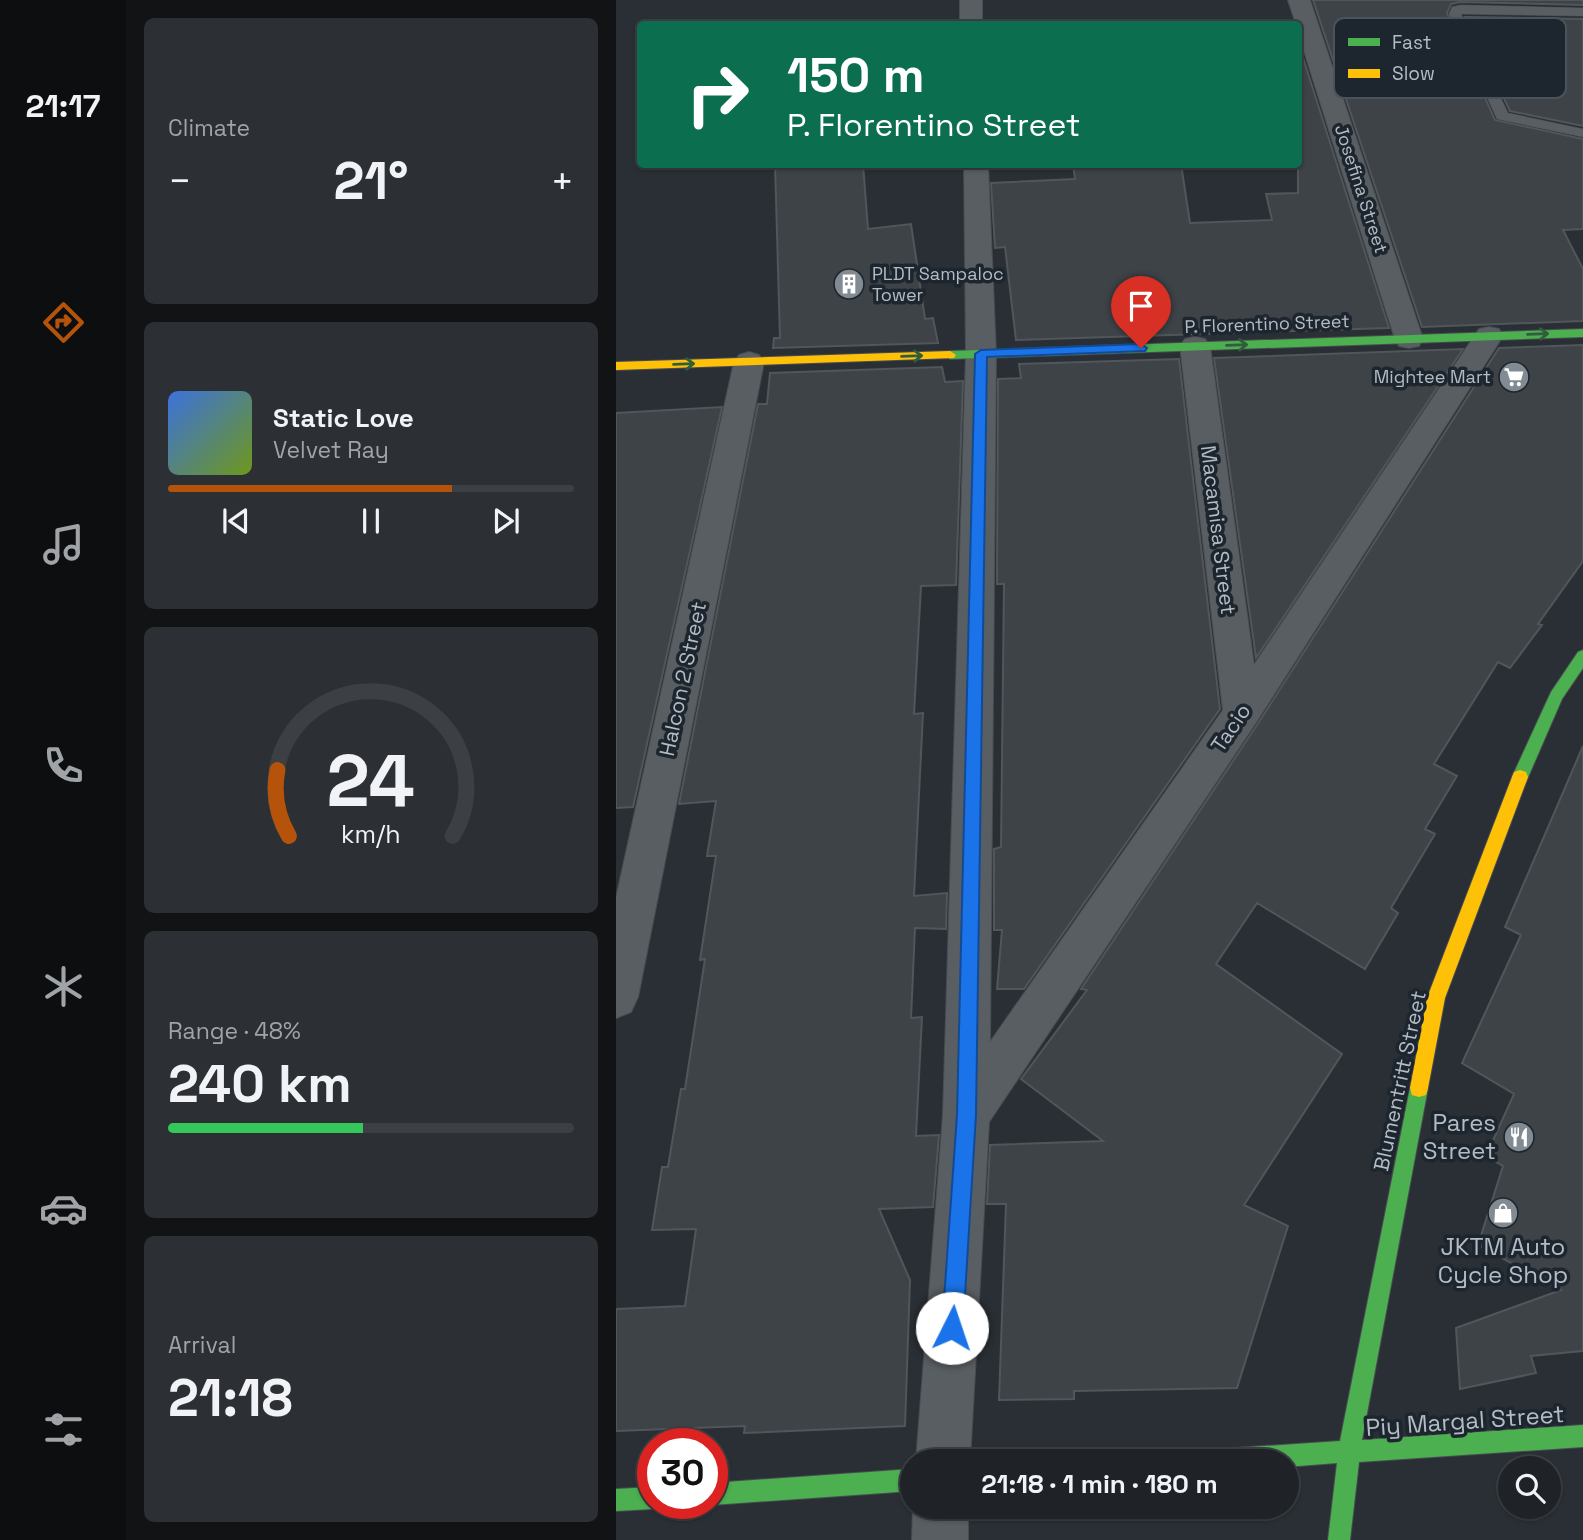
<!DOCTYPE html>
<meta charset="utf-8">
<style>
:root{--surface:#1f2327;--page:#2c2f33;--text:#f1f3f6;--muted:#a1a4a7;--line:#3c4044;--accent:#b45309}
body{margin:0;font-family:"Space Grotesk",sans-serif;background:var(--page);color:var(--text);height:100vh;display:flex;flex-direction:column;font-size:26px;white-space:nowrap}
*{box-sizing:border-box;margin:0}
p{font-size:23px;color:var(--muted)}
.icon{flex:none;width:38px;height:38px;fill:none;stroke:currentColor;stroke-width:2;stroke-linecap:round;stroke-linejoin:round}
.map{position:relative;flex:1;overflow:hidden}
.sheet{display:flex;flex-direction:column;gap:18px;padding:18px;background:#111315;width:490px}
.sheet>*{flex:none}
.hud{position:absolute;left:21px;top:21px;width:665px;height:147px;border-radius:7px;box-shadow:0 2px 5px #0004,0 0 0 2px var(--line);background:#0b6e4f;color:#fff;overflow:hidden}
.buttons{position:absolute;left:882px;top:1456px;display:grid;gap:14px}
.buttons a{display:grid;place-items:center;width:63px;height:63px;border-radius:50%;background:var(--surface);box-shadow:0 2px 5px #0004,0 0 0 2px var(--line);font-size:35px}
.speed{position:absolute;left:21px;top:1428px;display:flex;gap:14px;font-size:35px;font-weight:700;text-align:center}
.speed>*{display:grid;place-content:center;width:91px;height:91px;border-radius:50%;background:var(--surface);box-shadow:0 2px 5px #0004,0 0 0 2px var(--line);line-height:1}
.speed .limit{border:10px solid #d22;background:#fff;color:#111}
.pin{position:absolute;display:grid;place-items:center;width:60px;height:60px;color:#fff;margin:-72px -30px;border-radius:50% 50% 50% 0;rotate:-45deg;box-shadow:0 0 7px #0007}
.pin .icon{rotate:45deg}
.me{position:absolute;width:77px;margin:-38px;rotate:4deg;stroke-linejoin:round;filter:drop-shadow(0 0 5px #0008)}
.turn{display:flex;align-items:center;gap:24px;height:147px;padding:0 35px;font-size:32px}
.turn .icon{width:91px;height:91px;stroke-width:2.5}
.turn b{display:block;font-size:49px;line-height:60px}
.big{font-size:52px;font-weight:600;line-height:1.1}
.sheet .tile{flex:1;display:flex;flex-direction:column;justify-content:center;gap:10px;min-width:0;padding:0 24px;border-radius:10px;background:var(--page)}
.sheet .dial{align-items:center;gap:0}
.dial svg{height:182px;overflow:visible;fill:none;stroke:var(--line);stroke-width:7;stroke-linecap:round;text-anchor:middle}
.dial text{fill:var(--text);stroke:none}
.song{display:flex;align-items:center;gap:21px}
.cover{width:84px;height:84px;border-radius:10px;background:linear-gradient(135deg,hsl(220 70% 55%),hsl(80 70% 35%))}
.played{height:7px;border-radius:4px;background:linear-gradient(90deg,var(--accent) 70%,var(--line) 70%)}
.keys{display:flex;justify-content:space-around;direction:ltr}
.heat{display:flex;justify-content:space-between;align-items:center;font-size:38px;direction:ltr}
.charge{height:10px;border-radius:5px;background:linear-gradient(90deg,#34c759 48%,var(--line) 0)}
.trip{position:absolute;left:284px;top:1449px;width:399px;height:70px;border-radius:35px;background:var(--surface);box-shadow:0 2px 5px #0004,0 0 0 2px var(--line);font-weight:600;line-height:70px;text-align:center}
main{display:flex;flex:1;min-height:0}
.dock{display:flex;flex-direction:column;width:126px;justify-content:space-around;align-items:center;background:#0c0e10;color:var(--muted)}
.dock .icon{width:49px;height:49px}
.dock .selected{color:var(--accent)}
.dock b{font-size:32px;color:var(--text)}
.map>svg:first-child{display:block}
.building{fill:#3e4348;stroke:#51565b;stroke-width:2}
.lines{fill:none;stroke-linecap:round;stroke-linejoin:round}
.lane-casing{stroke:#474c51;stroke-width:1}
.street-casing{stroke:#474c51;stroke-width:2}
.fast-casing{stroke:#474c51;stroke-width:2}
.slow-casing{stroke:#474c51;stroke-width:2}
.lane{fill:#595e62;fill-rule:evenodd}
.street{fill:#595e62;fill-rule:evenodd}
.fast{fill:#4caf50;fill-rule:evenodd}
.slow{fill:#ffc107;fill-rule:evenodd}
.oneway{stroke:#305d3c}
.route{fill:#1a73e8;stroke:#114b97;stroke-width:2}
.labels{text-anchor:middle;stroke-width:7;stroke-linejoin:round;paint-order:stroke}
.far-street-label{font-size:18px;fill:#b3bcc5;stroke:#1d262e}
.far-poi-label{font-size:18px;fill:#b3bcc5;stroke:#1d262e;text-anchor:start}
.street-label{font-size:21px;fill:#b3bcc5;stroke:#1d262e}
.near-poi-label{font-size:24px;fill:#b3bcc5;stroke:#1d262e;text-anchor:end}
.near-street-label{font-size:24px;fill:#b3bcc5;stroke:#1d262e}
.key{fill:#1d262e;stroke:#4a535b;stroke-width:2}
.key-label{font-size:19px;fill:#b3bcc5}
</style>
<main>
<nav class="dock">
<b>21:17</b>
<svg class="icon selected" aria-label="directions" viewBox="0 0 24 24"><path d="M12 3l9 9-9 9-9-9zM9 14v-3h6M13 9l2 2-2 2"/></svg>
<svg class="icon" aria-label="music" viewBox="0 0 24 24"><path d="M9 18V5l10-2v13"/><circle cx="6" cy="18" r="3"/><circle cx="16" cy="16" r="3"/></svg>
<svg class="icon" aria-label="phone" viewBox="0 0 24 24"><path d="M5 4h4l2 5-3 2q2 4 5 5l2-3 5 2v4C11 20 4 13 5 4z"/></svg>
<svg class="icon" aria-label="climate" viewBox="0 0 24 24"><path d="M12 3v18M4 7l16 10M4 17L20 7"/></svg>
<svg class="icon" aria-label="car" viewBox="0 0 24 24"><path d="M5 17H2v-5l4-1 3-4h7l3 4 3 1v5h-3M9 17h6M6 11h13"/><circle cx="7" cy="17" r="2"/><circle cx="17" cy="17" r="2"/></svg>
<svg class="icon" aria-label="filters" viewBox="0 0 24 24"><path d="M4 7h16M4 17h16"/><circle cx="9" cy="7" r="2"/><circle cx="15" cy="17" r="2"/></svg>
</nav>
<section class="sheet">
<div class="tile"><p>Climate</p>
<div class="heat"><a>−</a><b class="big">21°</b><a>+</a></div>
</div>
<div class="tile">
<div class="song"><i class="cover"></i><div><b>Static Love</b><p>Velvet Ray</p></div></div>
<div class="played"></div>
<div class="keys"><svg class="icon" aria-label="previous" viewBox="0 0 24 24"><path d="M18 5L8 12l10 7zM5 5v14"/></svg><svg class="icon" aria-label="pause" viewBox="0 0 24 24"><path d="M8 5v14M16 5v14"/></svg><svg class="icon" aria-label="next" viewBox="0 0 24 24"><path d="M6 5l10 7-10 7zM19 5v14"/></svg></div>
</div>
<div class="tile dial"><svg viewBox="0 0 100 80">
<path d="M14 69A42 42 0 1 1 86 69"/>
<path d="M14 69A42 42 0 0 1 9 40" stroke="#b45309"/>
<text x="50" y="56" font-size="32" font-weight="700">24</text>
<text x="50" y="72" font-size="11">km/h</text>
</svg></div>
<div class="tile"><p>Range · 48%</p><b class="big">240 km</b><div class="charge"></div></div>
<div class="tile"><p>Arrival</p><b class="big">21:18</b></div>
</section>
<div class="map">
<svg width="967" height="1540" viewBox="0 0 967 1540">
<rect width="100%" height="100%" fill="#292f34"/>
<path class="building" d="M697,0H967V5L844,2L835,4L831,13L879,120L967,139V229L947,230L967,269V321L806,327Z
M849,17L967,19V126L894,111Z
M682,42L773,328L400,340L389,247L379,248L375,183L459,179L457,164H565L574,223L656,220L650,194L682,193Z
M159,164H247L252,229L295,224L309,319L317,318L322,343L157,348L158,338H164Z
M967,345V561L922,624L926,625L894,668L882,662L818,764L841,776L809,829L819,834L775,908L782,913L749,969L641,903L600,964L726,1054L628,1205L672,1226L621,1388L458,1391V1399L383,1400L390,1204H371L374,1145L487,1141L405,1079L471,990L465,989L641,725L883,348Z
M847,349L640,658L598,358Z
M563,359L604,709L408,989H381L386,930H378V849L385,847L388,584H381L382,379L405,378L403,364Z
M326,367L329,382L347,381L340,585L305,586L298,714L307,713L298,896L331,893L330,929L299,928L295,1018L306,1017L300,1136L323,1135L317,1207L263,1209L294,1280L289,1426L128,1433L129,1426L0,1431V1309L69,1306L80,1229L36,1230L46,1167H52L65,1089H69L89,959L84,960L100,856H91L100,801L63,804L142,404H151L154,373Z
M106,407L17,807L0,808V413Z
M967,746V1351L915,1356L920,1373L844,1389L840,1328L945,1290L862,1245L887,1166L870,1156L898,1094L846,1063L905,935L889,927Z"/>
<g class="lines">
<g class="lane-casing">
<path id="lane" d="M845,5L967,8V16L845,14L892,113L967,129V137L881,119L833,14L836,7Z"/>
</g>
<g class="street-casing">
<path id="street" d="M344,0H366V24H344Z
M672,0H694L807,339L803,346L793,348L783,346L779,339L682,32V24H680Z
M348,164H372L380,354L374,1042L607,710L564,346L569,339L579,337L589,339L594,346L638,665L863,329L873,327L883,329L887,336L639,724L373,1122L354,1461H300L327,1115L350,354Z
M133,352L143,355L148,362L22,997L15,1012L0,1018V898L118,362L123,355Z
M297,1507H352V1540H296Z"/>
</g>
<g class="fast-casing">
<path id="fast" d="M967,329V337L334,359L328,355L334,351Z
M967,650V668L946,699L910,782L904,784L898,782L896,777L935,692L962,652Z
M803,1079L810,1081L812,1088L746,1440L967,1425V1447L743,1462L734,1540H712L721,1463L670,1467V1461H579L582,1453L590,1450L724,1441L794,1088L796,1081Z
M296,1469V1491L96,1505L91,1503H96V1483Z
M37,1487V1503H46L45,1506L37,1509L0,1511V1489Z"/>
</g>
<g class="slow-casing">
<path id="slow" d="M334,351L340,355L338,358L0,370V362Z
M904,770L910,772L912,777L829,998L812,1088L810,1095L803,1097L796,1095L794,1088L811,998L896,777L898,772Z"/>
</g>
<use href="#lane" class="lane"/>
<use href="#street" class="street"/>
<use href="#fast" class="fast"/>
<use href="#slow" class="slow"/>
</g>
<defs><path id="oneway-shaft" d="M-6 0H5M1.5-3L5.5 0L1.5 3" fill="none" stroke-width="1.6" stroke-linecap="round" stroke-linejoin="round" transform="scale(1.75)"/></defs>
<g class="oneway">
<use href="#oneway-shaft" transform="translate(922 334) rotate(-2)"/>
<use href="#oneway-shaft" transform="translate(621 345) rotate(-2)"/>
<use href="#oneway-shaft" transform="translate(296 356) rotate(-2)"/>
<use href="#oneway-shaft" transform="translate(68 364) rotate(-2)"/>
</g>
<path class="route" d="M525,344L531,348L529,351L371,357L360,1115L347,1328L344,1336L336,1339L329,1336L326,1328L341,1115L359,354L365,350Z"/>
<defs>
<g id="building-disc" transform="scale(1.575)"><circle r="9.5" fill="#838b92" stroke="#1d262e"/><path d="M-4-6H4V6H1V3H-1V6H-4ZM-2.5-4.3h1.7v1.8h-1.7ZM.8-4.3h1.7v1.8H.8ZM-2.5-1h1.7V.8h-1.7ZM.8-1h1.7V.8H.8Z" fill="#fff"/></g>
<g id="supermarket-disc" transform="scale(1.575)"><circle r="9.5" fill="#838b92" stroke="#1d262e"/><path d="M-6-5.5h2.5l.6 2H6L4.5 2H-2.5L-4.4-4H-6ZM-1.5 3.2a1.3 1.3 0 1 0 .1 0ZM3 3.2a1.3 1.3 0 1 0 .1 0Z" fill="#fff"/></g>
<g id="restaurant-disc" transform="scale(1.575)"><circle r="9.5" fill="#838b92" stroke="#1d262e"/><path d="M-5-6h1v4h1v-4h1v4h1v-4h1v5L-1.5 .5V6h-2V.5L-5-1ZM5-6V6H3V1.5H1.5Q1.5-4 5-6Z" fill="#fff"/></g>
<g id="shop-disc" transform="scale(1.575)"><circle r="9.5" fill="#838b92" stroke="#1d262e"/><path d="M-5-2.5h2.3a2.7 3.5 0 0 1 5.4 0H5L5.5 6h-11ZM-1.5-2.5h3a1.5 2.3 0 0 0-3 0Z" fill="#fff"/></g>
</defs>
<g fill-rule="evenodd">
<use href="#building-disc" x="233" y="284"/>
<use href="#supermarket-disc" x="898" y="377"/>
<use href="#restaurant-disc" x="903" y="1137"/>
<use href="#shop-disc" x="887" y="1213"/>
</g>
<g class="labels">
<g class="far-street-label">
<text transform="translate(745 189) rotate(72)" y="6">Josefina Street</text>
<text transform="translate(651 324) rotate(-2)" y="6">P. Florentino Street</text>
</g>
<g class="far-poi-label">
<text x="256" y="280">PLDT Sampaloc<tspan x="256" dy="21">Tower</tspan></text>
<text x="875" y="383" text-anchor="end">Mightee Mart</text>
</g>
<g class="street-label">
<text transform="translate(602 530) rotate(83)" y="7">Macamisa Street</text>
<text transform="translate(67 679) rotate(-78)" y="7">Halcon 2 Street</text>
<text transform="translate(615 728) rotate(-56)" y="7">Tacio</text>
<text transform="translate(784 1081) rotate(-78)" y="7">Blumentritt Street</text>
</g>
<g class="near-poi-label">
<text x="880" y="1131">Pares<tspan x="880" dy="28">Street</tspan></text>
<text x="887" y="1255" text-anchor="middle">JKTM Auto<tspan x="887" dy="28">Cycle Shop</tspan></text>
</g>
<g class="near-street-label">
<text transform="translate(849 1421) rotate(-4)" y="8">Piy Margal Street</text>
</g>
</g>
<rect x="718" y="18" width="232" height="80" rx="10" class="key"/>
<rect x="732" y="38" width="32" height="8" fill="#4caf50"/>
<rect x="732" y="69" width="32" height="9" fill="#ffc107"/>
<g class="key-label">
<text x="776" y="49">Fast</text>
<text x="776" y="80">Slow</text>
</g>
</svg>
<div class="buttons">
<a><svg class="icon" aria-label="search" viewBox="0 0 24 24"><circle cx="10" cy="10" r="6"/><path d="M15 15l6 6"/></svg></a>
</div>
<div class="speed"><div class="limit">30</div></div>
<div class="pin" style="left:525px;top:348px;background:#d93025"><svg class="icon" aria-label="arrive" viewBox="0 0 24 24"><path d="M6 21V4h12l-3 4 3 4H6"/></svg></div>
<svg class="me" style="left:336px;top:1328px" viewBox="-20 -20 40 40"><circle r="19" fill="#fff"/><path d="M0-13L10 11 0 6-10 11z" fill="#1a73e8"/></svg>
<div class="trip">21:18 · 1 min · 180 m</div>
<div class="hud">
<div class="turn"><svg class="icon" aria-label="right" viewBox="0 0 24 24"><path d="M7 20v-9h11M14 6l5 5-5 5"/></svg><div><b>150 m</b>P. Florentino Street</div></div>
</div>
</div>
</main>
